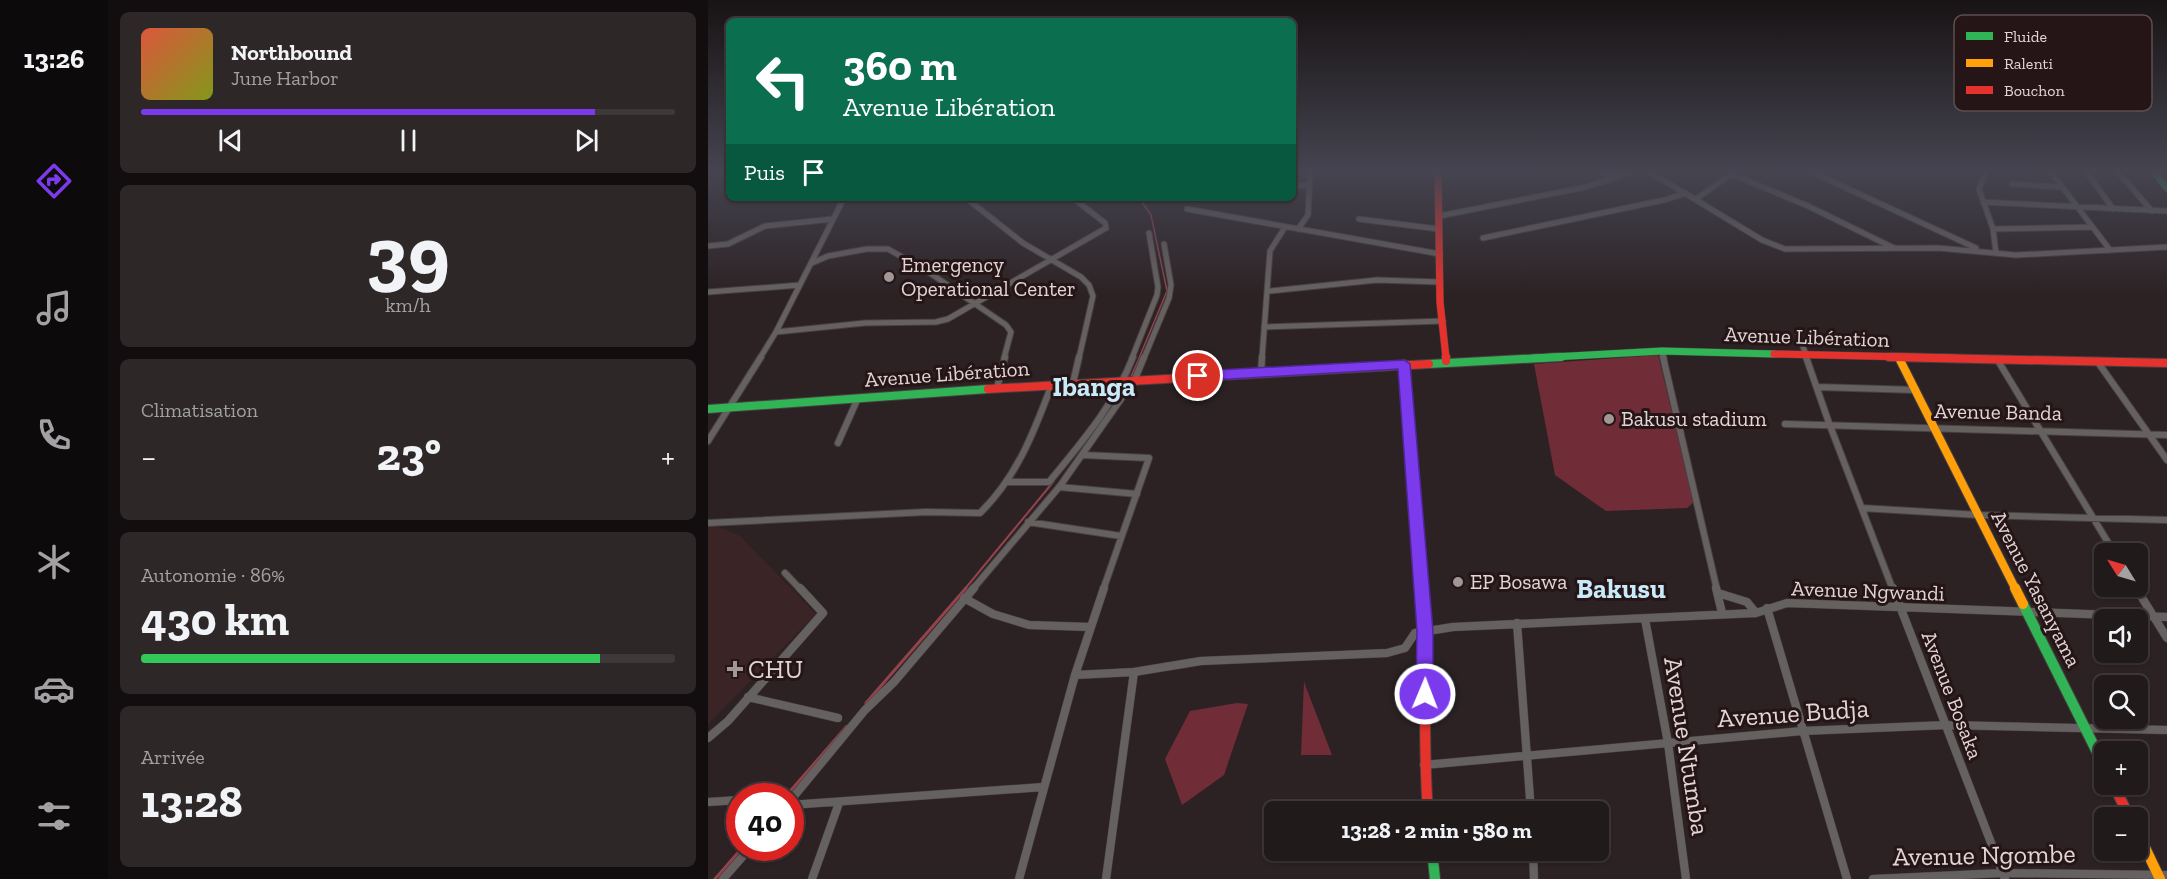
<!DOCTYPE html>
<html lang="fr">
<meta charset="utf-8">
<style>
:root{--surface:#211a1b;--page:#2d2728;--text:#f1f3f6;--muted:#a2a1a3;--line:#3e383a;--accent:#7c3aed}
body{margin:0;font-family:"Zilla Slab",serif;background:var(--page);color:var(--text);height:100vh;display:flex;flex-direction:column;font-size:22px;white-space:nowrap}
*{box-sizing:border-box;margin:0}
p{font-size:20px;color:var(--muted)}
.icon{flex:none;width:33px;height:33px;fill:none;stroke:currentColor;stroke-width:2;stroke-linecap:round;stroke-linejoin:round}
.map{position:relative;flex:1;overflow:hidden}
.side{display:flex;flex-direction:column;gap:12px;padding:12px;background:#120e0f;width:600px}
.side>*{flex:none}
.hud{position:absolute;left:18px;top:18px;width:570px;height:183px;border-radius:9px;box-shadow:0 2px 4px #0004,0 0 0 2px var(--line);background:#0b6e4f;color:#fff;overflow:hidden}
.needle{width:39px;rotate:307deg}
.buttons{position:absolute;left:1386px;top:543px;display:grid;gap:12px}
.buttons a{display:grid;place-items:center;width:54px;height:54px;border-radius:9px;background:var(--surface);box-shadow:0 2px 4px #0004,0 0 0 2px var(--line);font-size:30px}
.speed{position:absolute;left:18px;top:783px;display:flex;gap:12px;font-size:30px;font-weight:700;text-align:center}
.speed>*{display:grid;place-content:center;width:78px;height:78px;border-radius:50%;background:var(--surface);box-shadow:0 2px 4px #0004,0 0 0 2px var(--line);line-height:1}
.speed .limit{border:9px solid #d22;background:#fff;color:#111}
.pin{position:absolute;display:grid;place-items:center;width:51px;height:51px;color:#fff;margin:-26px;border:3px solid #fff;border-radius:50%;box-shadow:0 2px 6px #0007}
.me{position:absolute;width:66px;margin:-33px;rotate:1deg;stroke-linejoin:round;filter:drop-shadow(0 0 4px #0008)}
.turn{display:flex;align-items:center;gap:21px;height:126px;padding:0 18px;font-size:27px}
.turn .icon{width:78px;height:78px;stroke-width:2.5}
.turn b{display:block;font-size:42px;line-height:51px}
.then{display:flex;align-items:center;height:57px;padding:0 18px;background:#0003;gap:12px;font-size:22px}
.big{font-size:45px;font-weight:700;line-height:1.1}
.side .card{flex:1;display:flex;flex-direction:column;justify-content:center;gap:9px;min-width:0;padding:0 21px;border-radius:9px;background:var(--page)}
.side .dial{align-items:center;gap:0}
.dial b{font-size:78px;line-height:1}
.song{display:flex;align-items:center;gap:18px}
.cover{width:72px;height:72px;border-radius:9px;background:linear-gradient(135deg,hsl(10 70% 55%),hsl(70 70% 35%))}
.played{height:6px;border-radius:3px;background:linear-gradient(90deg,var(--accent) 85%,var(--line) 85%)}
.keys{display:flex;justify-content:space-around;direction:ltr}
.heat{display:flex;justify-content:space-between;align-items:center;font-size:33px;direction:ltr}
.charge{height:9px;border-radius:4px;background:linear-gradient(90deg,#34c759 86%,var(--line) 0)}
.trip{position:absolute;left:556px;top:801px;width:345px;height:60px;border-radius:9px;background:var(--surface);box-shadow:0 2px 4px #0004,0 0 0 2px var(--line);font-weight:700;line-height:60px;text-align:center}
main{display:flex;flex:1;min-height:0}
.dock{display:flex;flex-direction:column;width:108px;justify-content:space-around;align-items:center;background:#0d0a0b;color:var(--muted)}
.dock .icon{width:42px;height:42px}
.dock .on{color:var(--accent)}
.dock b{font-size:27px;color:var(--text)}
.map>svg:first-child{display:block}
.built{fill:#3b2426}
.green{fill:#712d37}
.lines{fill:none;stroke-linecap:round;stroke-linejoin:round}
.stream-far2{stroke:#94424c;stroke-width:1.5}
.stream-far1{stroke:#94424c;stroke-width:2}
.stream{stroke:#94424c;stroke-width:3}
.street-far2-casing{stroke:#483f41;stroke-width:7}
.street-far1-casing{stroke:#483f41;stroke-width:8}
.street-casing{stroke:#483f41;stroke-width:9}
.fast-far2-casing{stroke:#483f41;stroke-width:8}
.fast-far1-casing{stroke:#483f41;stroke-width:10}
.fast-casing{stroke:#483f41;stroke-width:12}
.slow-far1-casing{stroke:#483f41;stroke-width:10}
.slow-casing{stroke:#483f41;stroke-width:12}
.jam-far2-casing{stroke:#483f41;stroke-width:8}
.jam-far1-casing{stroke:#483f41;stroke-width:10}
.jam-casing{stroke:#483f41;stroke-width:12}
.street-far2{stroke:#666161;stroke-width:5}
.street-far1{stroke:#666161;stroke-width:6}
.street{stroke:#666161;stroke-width:8}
.fast-far2{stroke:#30b455;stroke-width:7}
.fast-far1{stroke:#30b455;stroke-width:8}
.fast{stroke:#30b455;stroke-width:10}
.slow-far1{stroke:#ff9f0a;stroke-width:8}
.slow{stroke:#ff9f0a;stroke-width:10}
.jam-far2{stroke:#e5322d;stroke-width:7}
.jam-far1{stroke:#e5322d;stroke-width:8}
.jam{stroke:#e5322d;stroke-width:10}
.route{fill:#7c3aed;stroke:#51269a;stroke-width:1.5}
.poi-dot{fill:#a29697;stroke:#261516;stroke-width:2}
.labels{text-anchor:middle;stroke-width:6;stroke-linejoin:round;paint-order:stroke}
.poi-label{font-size:21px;fill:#e1d5d5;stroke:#261516;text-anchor:start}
.street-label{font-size:21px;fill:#e1d5d5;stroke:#261516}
.near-poi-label{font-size:26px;fill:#e1d5d5;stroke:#261516;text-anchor:start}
.near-street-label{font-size:26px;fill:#e1d5d5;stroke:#261516}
.district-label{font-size:27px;font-weight:bold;fill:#c9ebf9;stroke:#261516}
.key{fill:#261516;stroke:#5e4f4f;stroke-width:1.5}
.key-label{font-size:16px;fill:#e1d5d5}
</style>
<main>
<nav class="dock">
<b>13:26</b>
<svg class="icon on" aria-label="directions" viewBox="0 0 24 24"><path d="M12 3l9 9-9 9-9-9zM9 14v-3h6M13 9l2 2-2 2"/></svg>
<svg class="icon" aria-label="music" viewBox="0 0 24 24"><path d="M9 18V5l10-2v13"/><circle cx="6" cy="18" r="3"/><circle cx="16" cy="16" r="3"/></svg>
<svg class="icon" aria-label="phone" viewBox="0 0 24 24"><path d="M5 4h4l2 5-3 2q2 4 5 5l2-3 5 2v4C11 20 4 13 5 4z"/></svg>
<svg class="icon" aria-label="climate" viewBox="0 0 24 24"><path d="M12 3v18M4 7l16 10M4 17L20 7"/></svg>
<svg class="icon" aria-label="car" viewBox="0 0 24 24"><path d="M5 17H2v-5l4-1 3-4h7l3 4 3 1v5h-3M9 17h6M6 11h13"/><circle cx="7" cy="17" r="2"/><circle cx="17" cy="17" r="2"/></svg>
<svg class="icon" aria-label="filters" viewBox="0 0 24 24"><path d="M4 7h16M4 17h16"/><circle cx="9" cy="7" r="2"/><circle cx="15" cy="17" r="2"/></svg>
</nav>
<section class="side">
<div class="card">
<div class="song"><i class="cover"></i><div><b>Northbound</b><p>June Harbor</p></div></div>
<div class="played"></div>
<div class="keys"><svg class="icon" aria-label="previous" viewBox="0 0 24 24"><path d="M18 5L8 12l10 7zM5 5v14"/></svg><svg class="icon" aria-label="pause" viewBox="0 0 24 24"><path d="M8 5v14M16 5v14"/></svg><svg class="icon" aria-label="next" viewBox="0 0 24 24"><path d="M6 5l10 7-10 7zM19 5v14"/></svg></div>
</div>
<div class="card dial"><b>39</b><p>km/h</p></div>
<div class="card"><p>Climatisation</p>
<div class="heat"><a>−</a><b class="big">23°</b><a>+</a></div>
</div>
<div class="card"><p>Autonomie · 86%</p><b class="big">430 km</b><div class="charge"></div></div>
<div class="card"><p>Arrivée</p><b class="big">13:28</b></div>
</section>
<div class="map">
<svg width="1459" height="879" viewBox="0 0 1459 879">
<rect width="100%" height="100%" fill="#2c2224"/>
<path class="built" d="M8,526L32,536L108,614L0,724V527Z"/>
<path class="green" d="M950,355L986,502L979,508L898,511L847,475L826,364Z
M596,682L624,755H593Z
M529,703L540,704L516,775L474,805L457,759L482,711Z"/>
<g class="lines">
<path class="stream-far2" d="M431,358L459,291L443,215L431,198"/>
<path class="stream-far1" d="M423,377L432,357
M399,412L420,382
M256,590L346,481"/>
<path class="stream" d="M158,703L258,588
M78,796L139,726
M7,879L34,848"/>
<g class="street-far2-casing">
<path id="street-far2" d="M894,172L905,178
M942,172L1054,240L1077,249L1230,248L1308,255L1459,247
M1104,172L1268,248
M1278,172L1271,189L1285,229L1288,253
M1343,172L1402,250
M1379,172L1405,209
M1410,172L1444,211
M1304,184L1354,187
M585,186L602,185
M258,198L315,243L373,277L381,285L385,296L371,358
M988,199L1022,175H1026L1100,206L1186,248
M1275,202L1459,211
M479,209L732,254
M731,216L878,187L924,172
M651,219L731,229
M590,229L600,215L602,172
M1285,229L1384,227
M775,238L956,200L978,193
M0,246L20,244L57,226L125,219
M104,263L120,256L159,249H180L219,271L298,325L303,332L296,358
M561,291L669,280L732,282
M0,292L92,285
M556,327L735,321
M68,332L157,323L228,322L240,319L398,228L397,223L365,198
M1090,332L1099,358
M954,351L956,358
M52,358L68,332L136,198
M424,358L449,295L450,287L441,233
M436,358L461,298L463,285L456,244
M554,358L562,251L577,227"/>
</g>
<g class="street-far1-casing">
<path id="street-far1" d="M955,357L1009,590
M1098,357L1121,423L1185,590
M1289,359L1407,554
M1389,361L1459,460
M553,373L554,357
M365,383L371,357
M1109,387L1208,390
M289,388L297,357
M1077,424L1459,435
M0,441L53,357
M130,443L150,398
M375,455L441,458L395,590
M300,482H341C373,443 407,404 425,357
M351,487L429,494
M1154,508L1271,515L1459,520
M320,522L413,536
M0,523L218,512L272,513C309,477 326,432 344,384
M77,573L93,590
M1427,586L1429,590
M264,590L352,486L427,379L436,357"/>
</g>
<g class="street-casing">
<path id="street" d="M1008,588L1014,613
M1185,588L1297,879
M1428,588L1459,638
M1010,593L1039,602L1048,613
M256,598L285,614L321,625L382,627
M1059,608L1139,879
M937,619L960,743L978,879
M809,623L823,812
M367,675L426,672L493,661L679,653L697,648L707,633L745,627L1048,613L1079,603L1459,617
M40,697L130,718
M0,738L20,721L115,613L92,588
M716,765L1094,731L1239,725L1459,730
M82,801L157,710L186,682L266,588
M0,802L32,800
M82,805L335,787
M825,850L826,879
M15,879L42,848
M104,879L131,803
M311,879L367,675L396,588
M398,879L426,672
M1165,879L1295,873L1459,875"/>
</g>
<g class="fast-far2-casing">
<path id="fast-far2" d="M1446,172L1459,188
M826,358L954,351L1066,354"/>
</g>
<g class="fast-far1-casing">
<path id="fast-far1" d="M721,364L853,357
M0,409L280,389"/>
</g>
<g class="fast-casing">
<path id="fast" d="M1315,604L1396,766
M724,850L727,879"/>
</g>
<g class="slow-far1-casing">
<path id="slow-far1" d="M1191,358L1308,590"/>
</g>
<g class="slow-casing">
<path id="slow" d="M1307,588L1315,604
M1430,833L1452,879"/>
</g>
<g class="jam-far2-casing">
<path id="jam-far2" d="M730,172L732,302L738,358
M1066,354L1246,358"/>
</g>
<g class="jam-far1-casing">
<path id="jam-far1" d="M738,357V361
M1181,357L1459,363
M696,364L714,590
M280,389L721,364"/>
</g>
<g class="jam-casing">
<path id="jam" d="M714,588C720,663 714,737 720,812
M1405,784L1422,818"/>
</g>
<use href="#street-far2" class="street-far2"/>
<use href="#street-far1" class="street-far1"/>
<use href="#street" class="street"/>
<use href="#fast-far2" class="fast-far2"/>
<use href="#fast-far1" class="fast-far1"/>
<use href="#fast" class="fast"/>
<use href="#slow-far1" class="slow-far1"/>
<use href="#slow" class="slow"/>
<use href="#jam-far2" class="jam-far2"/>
<use href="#jam-far1" class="jam-far1"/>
<use href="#jam" class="jam"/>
</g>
<linearGradient id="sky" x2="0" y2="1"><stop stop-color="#181314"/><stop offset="0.58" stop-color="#454450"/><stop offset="1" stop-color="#454450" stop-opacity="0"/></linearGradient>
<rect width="1459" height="295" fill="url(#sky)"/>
<path class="route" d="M696,360L702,364L725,631V694L723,700L717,703L711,700L708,694L709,631L690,369L490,381L484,376L490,371Z"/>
<g class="poi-dot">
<circle cx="181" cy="277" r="6"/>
<circle cx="901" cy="419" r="6"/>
<circle cx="750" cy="582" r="6"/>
<path d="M24 660h6v6h6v6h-6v6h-6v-6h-6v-6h6z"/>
</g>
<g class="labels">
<g class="poi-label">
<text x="193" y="272">Emergency<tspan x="193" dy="24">Operational Center</tspan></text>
<text x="913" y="426">Bakusu stadium</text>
<text x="762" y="589">EP Bosawa</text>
</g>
<g class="street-label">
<text transform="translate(1099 337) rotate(2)" y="7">Avenue Libération</text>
<text transform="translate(239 374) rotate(-4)" y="7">Avenue Libération</text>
<text transform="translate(1290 412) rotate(1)" y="7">Avenue Banda</text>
<text transform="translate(1328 589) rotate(63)" y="7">Avenue Yasanyama</text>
<text transform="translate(1160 591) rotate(2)" y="7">Avenue Ngwandi</text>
<text transform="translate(1244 695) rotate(69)" y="7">Avenue Bosaka</text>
</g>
<g class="near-poi-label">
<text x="40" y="678">CHU</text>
</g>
<g class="near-street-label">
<text transform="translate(1085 713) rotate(-4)" y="9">Avenue Budja</text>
<text transform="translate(979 746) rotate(81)" y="9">Avenue Ntumba</text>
<text transform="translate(1276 855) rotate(-1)" y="9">Avenue Ngombe</text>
</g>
<g class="district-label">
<text x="386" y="396">Ibanga</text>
<text x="913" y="598">Bakusu</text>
</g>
</g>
<rect x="1246" y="15" width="198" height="96" rx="9" class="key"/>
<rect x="1258" y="32" width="27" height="8" fill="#30b455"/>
<rect x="1258" y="59" width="27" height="8" fill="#ff9f0a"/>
<rect x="1258" y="86" width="27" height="8" fill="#e5322d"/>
<g class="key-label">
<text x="1296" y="42">Fluide</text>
<text x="1296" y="69">Ralenti</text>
<text x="1296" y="96">Bouchon</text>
</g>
</svg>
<div class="buttons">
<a><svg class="needle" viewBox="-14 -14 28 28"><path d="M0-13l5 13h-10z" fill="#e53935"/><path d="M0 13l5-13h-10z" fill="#a2a1a3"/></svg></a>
<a><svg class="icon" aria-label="sound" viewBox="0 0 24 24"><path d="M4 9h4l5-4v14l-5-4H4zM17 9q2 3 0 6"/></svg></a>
<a><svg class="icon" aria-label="search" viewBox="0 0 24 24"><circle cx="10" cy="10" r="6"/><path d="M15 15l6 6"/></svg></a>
<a>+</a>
<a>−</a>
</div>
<div class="speed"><div class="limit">40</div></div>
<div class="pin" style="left:490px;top:376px;background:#d93025"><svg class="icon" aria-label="arrive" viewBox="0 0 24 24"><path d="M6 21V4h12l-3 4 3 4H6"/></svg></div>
<svg class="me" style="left:717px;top:694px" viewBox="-20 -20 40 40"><circle r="17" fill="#7c3aed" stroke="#fff" stroke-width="3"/><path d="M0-11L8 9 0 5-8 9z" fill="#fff"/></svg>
<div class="trip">13:28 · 2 min · 580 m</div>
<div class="hud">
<div class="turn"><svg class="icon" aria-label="left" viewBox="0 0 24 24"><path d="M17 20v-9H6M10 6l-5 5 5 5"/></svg><div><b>360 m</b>Avenue Libération</div></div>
<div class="then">Puis<svg class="icon" aria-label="arrive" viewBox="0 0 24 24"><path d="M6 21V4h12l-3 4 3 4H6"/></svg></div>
</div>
</div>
</main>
